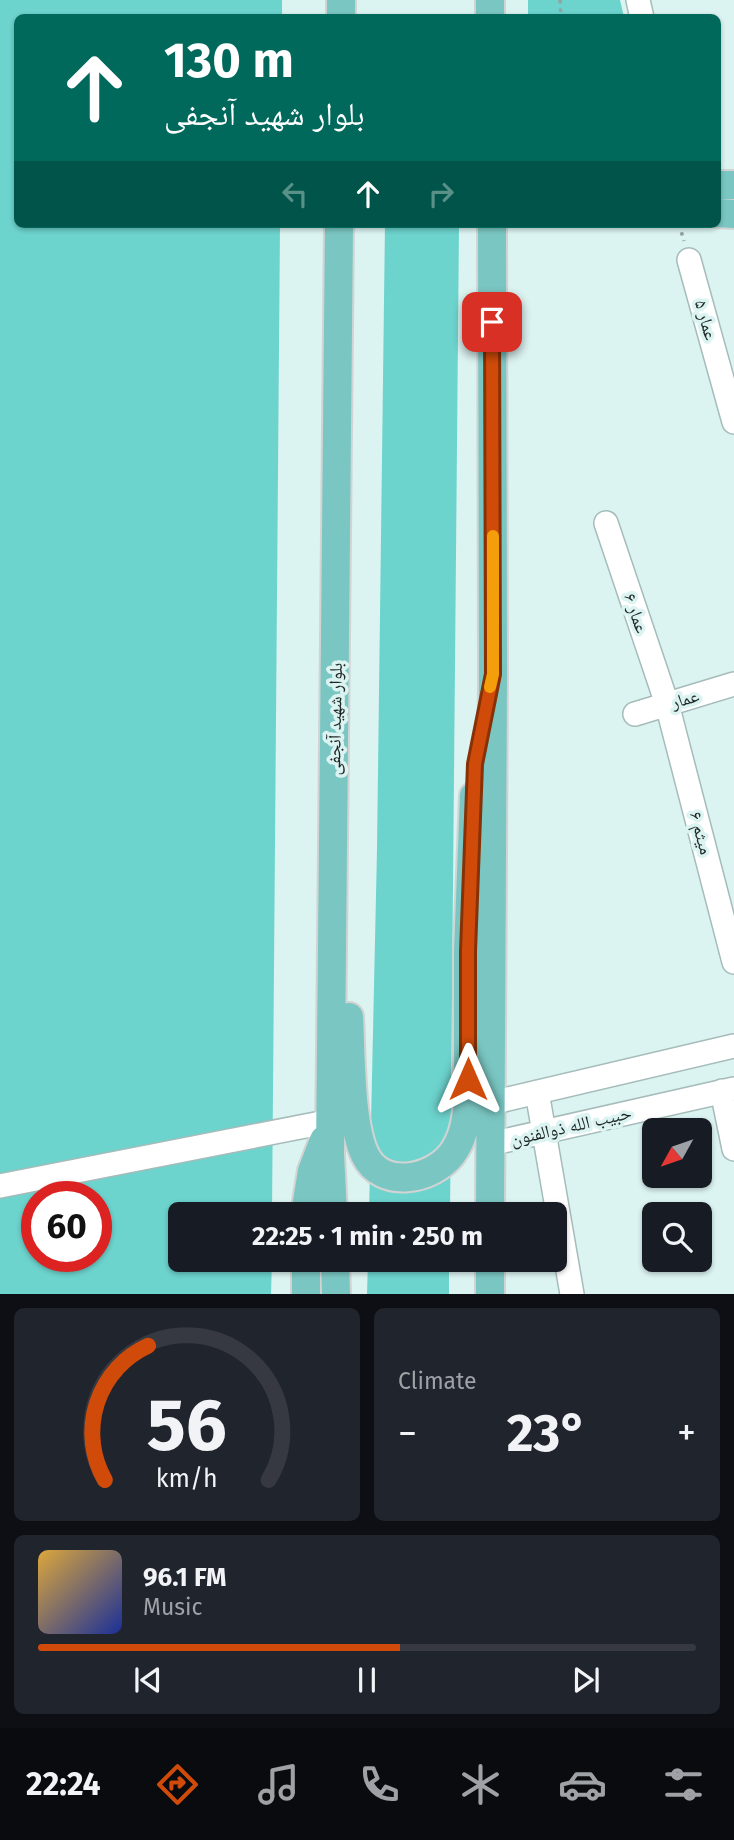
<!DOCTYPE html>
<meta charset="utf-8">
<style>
:root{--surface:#171b24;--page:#20242c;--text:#f1f3f6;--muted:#9ea1a6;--line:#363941;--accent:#d04b0a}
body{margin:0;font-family:"Fira Sans","Noto Naskh Arabic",sans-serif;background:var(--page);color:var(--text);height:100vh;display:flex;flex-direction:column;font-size:26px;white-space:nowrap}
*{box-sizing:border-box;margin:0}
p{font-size:23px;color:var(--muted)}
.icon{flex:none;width:38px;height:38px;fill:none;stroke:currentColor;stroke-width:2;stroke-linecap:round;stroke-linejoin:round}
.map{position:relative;height:1294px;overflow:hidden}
.drawer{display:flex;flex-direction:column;gap:14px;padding:14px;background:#0d0f14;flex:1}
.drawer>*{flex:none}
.top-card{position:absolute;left:14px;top:14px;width:707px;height:214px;border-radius:10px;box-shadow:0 2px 5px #0004;background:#00695c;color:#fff;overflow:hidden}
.needle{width:46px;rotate:230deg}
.tools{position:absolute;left:642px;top:1118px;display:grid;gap:14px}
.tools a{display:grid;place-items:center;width:70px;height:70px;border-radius:10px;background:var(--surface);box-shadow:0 2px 5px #0004;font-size:35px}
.speed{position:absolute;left:21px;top:1181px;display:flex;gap:14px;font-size:35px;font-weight:700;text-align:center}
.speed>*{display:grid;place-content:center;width:91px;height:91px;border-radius:50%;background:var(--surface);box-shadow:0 2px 5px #0004;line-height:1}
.speed .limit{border:10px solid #d22;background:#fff;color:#111}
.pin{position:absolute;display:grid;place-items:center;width:60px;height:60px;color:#fff;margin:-30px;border-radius:14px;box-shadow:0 4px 10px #0006}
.me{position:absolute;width:77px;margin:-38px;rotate:0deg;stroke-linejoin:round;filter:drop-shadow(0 0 5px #0008)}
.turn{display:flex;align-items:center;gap:24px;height:147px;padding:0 35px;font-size:32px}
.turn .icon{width:91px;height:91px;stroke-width:2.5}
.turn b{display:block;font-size:49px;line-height:60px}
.lanes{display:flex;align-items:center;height:66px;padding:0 35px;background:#0003;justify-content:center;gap:35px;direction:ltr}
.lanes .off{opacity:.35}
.big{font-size:52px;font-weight:700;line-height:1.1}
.drawer .tile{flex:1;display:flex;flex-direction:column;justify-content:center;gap:10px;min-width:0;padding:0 24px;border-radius:10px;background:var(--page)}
.drawer .dial{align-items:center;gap:0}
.dial svg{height:182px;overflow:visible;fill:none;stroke:var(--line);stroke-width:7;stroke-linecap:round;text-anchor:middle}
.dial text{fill:var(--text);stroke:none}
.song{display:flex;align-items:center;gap:21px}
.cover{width:84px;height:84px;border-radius:10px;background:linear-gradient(135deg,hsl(40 70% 55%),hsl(230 70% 35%))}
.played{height:7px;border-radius:4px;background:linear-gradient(90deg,var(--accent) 55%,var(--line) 55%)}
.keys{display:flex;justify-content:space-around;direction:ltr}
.heat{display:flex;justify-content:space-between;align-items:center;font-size:38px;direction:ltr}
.drawer .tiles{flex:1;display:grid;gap:14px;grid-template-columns:1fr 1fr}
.tile:last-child{grid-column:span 2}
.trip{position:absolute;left:168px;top:1202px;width:399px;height:70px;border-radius:10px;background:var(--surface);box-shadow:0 2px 5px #0004;font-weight:700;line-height:70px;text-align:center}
.dock{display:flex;height:112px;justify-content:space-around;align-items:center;background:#090b0e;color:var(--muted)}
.dock .icon{width:49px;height:49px}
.dock .selected{color:var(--accent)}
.dock b{font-size:32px;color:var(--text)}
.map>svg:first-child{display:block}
.green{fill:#6dd3cd;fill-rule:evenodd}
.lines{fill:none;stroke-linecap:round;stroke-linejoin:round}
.minor-casing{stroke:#a5bcba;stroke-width:26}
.major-casing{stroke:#d2d4d4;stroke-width:32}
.path{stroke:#91a3a2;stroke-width:3.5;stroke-dasharray:3.5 5;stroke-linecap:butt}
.minor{stroke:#fff;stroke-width:23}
.major{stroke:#7ac6c2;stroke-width:28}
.route-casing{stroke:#873106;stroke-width:18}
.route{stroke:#d04b0a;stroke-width:12}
.slow{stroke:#f59e0b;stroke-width:12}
.labels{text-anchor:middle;stroke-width:7;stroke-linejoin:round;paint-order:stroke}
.street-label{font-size:18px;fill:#1e2726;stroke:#dbf3f1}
</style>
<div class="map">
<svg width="734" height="1294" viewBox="0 0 734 1294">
<rect width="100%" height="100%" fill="#dbf3f1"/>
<path class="green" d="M0,0H282V17L18,18V224H280L272,1214H180V1260H272L271,1294H0ZM37,1197H96V1256H37Z
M528,0H620L624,17H528Z
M385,224H459L450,1214H369L377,850Z
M368,1260H449V1294H367Z"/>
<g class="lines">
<g class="minor-casing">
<path id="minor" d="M638,0L642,18
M689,260L734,422
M606,523L667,704L734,962
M635,714L734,684
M722,1091L734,1149
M537,1092L572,1294
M491,1103L734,1046
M490,1144L734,1089
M0,1186L331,1121"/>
</g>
<g class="major-casing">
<path id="major" d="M490,0V18
M341,18V0
M718,185H734
M718,213L734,214
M349,1017C351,1053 350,1125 365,1155C382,1190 432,1180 452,1154C463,1139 466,1123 468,1104V952L474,796
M305,1214L312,1171L324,1140
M333,1214L330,1154L339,224
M490,1214L493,674L492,224
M306,1260V1294
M335,1260L336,1294
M490,1260V1294"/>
</g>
<path class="path" d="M560,0L561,18
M679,224L684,241"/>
<use href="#minor" class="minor"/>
<use href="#major" class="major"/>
</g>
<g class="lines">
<g class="route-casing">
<path id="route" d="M468,1079V951L475,764L493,674L492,322"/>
</g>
<use href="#route" class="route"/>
<path class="slow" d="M490,687L493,674V536"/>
</g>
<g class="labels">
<g class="street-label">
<text transform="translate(706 320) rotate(74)" y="6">عمار ۵</text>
<text transform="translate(636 613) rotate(71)" y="6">عمار ۶</text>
<text transform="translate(685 699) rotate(-17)" y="6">عمار</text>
<text transform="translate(335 719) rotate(-89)" y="6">بلوار شهید آنجفی</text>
<text transform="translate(701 833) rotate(75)" y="6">میثم ۶</text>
<text transform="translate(571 1126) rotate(-13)" y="6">حبیب الله ذوالفنون</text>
</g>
</g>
</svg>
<div class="tools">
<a><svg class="needle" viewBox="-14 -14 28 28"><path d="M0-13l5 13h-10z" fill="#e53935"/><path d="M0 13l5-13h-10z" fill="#9ea1a6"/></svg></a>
<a><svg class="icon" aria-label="search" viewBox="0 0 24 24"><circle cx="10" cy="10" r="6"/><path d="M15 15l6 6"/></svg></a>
</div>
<div class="speed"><div class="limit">60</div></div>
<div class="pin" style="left:492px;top:322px;background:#d93025"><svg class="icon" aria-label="arrive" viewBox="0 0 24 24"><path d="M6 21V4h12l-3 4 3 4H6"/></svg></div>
<svg class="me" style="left:468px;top:1079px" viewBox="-20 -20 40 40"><path d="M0-17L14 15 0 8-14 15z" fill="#d04b0a" stroke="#fff" stroke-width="4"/></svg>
<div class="trip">22:25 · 1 min · 250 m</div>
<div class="top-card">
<div class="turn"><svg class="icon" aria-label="ahead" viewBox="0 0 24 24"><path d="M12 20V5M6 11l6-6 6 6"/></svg><div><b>130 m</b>بلوار شهید آنجفی</div></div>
<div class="lanes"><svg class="icon off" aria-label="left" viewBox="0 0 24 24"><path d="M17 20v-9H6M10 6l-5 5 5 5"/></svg><svg class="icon" aria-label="ahead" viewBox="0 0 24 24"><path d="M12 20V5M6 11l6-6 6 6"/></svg><svg class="icon off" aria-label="right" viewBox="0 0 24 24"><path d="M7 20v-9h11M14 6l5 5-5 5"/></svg></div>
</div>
</div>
<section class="drawer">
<div class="tiles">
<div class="tile dial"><svg viewBox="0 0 100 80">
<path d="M14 69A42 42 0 1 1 86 69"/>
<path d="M14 69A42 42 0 0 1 33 10" stroke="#d04b0a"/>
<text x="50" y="56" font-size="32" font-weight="700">56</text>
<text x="50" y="72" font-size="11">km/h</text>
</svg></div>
<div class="tile"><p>Climate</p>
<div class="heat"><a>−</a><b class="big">23°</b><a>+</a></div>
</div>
<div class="tile">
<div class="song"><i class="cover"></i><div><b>96.1 FM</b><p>Music</p></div></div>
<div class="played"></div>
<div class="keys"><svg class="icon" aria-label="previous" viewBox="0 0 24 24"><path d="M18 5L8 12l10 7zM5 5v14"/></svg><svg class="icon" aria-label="pause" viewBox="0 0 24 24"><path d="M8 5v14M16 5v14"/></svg><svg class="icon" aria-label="next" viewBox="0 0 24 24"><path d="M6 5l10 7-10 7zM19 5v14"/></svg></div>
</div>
</div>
</section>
<nav class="dock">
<b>22:24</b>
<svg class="icon selected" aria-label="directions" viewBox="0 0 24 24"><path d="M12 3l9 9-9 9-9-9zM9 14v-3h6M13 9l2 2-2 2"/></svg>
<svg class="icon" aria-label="music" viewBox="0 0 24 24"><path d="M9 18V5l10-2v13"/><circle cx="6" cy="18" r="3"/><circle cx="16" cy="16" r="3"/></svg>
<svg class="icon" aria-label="phone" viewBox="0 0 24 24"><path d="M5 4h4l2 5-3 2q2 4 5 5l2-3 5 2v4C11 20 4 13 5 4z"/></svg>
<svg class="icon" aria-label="climate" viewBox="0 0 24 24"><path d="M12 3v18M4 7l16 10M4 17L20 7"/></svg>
<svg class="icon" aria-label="car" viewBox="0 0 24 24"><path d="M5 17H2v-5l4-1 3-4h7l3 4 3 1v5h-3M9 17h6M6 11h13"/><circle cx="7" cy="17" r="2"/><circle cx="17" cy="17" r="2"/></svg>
<svg class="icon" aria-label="filters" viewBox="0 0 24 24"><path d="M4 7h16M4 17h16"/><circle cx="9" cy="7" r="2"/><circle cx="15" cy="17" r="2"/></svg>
</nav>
